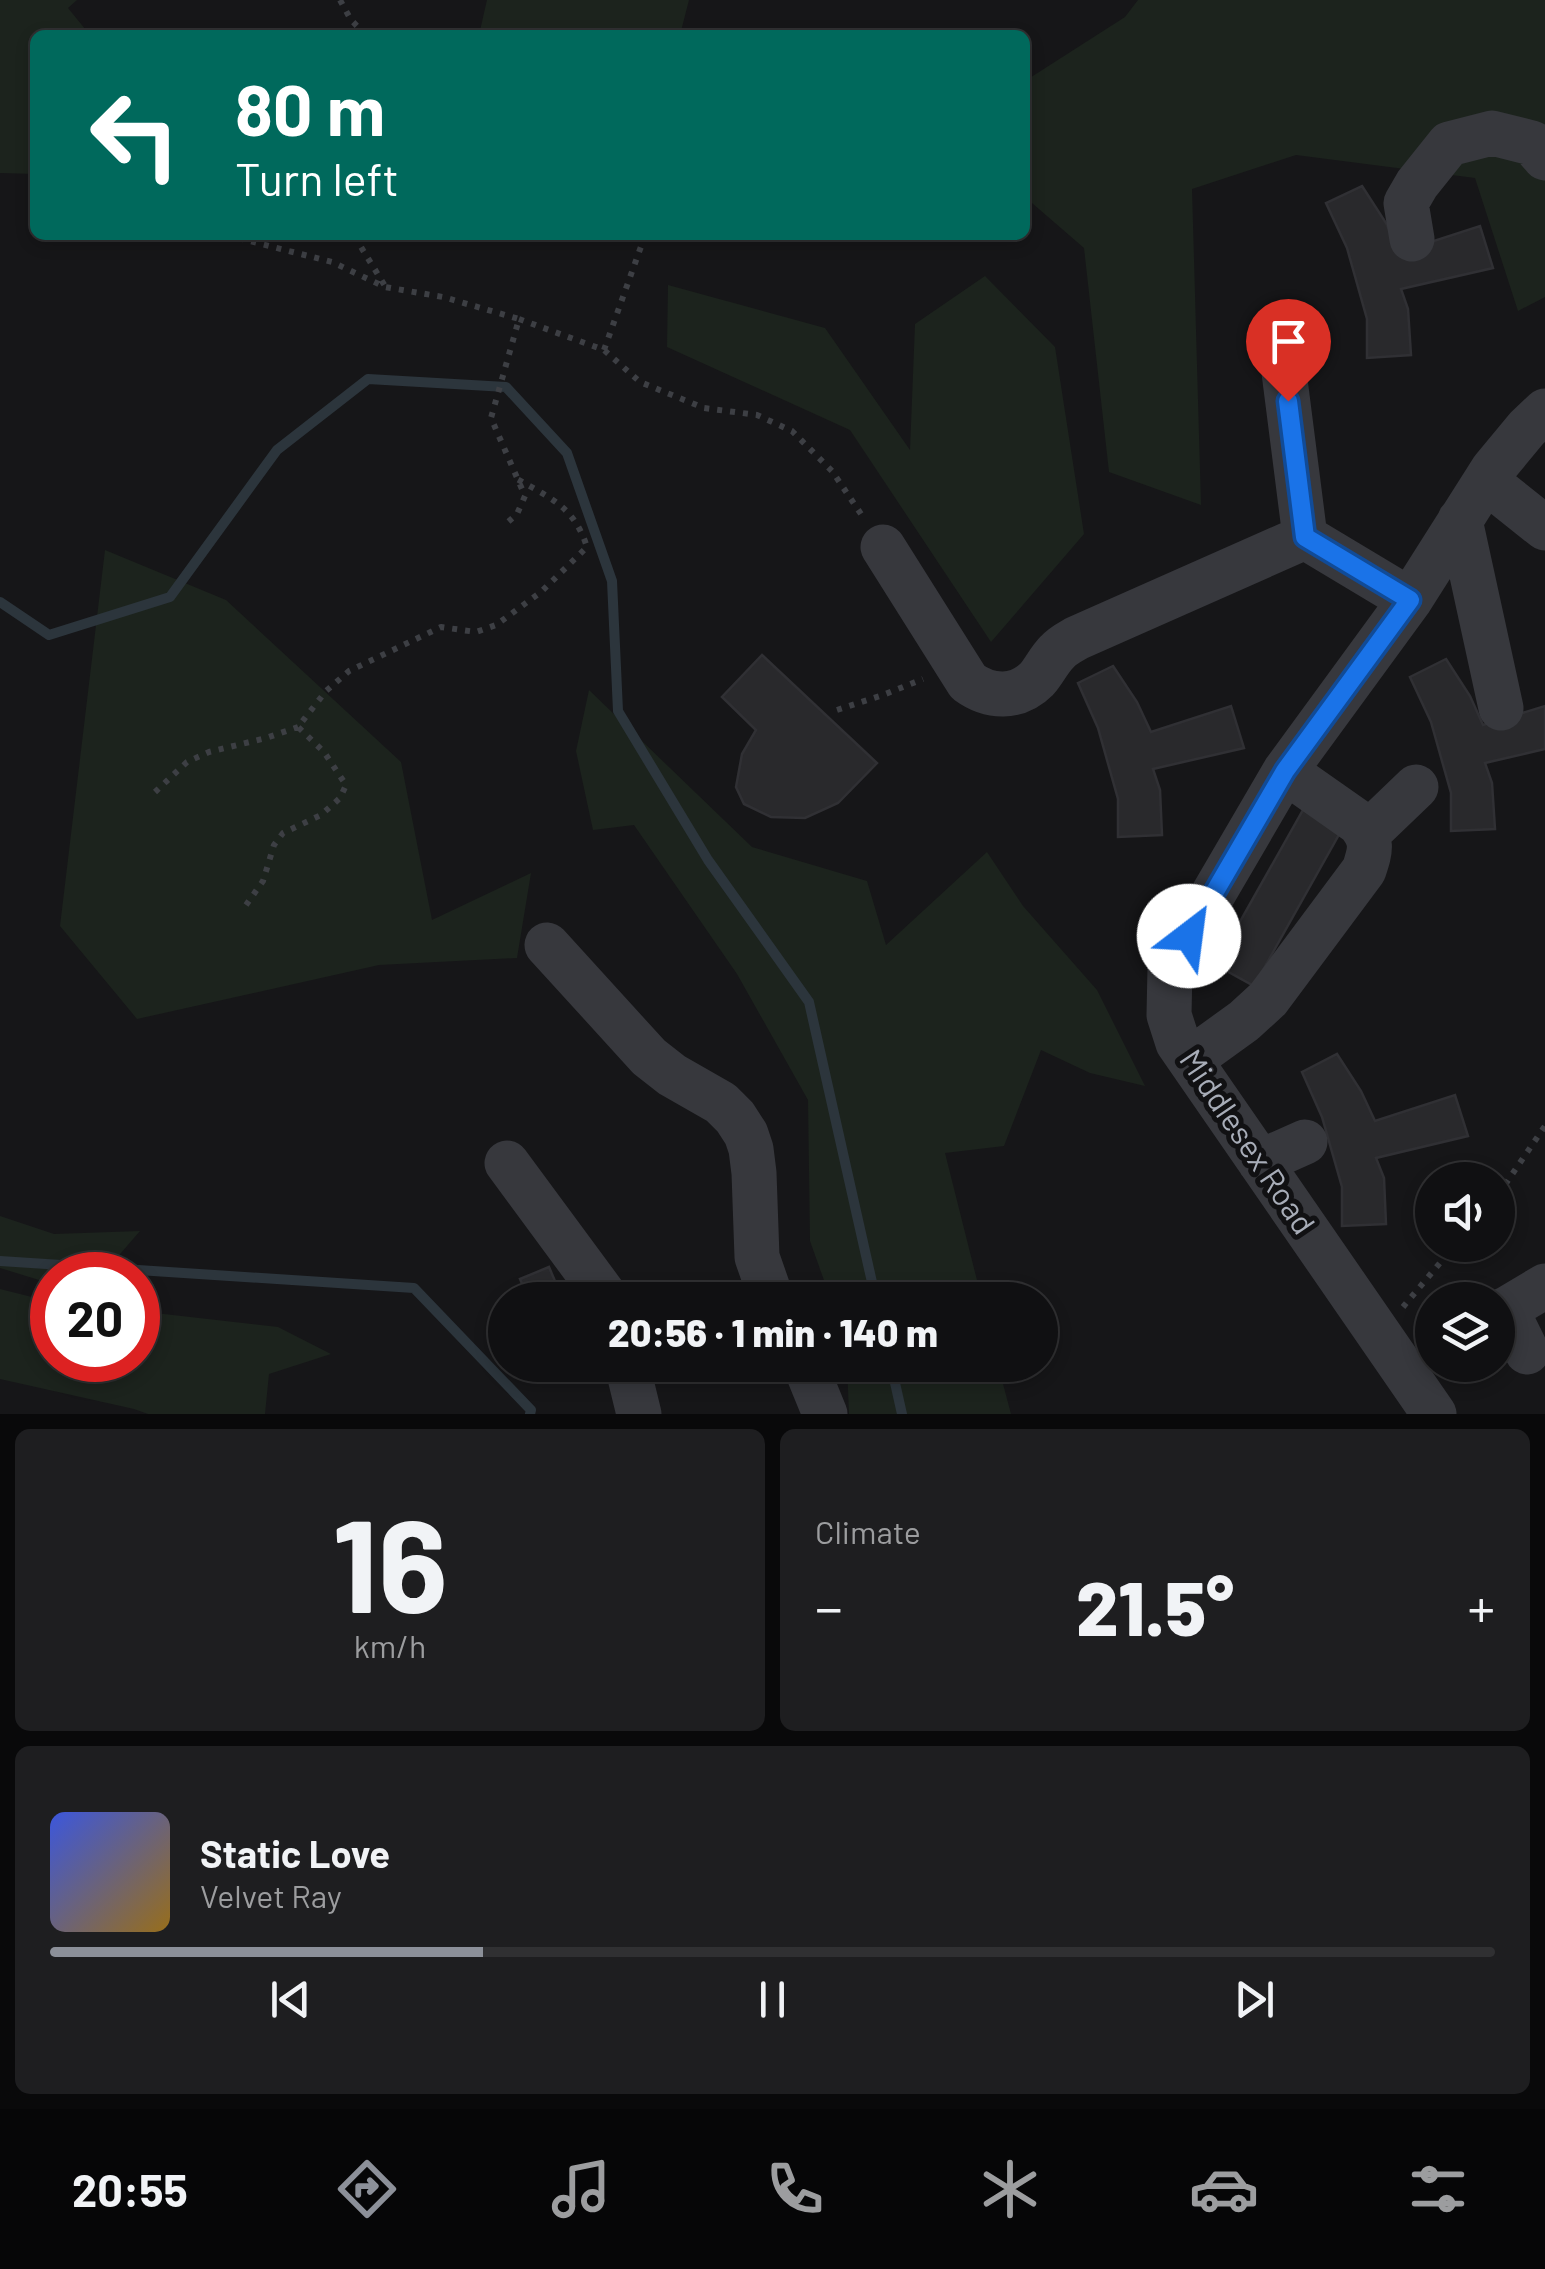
<!DOCTYPE html>
<meta charset="utf-8">
<style>
:root{--surface:#101012;--page:#1e1e20;--text:#f1f3f6;--muted:#9c9d9f;--line:#303032;--accent:#8c9099}
body{margin:0;font-family:Barlow,sans-serif;background:var(--page);color:var(--text);height:100vh;display:flex;flex-direction:column;font-size:38px;white-space:nowrap}
*{box-sizing:border-box;margin:0}
p{font-size:32px;color:var(--muted)}
.icon{flex:none;width:55px;height:55px;fill:none;stroke:currentColor;stroke-width:2;stroke-linecap:round;stroke-linejoin:round}
.map{position:relative;height:1414px;overflow:hidden}
.drawer{display:flex;flex-direction:column;gap:15px;padding:15px;background:#09090a;flex:1}
.drawer>*{flex:none}
.guide{position:absolute;left:30px;top:30px;width:1000px;height:210px;border-radius:15px;box-shadow:0 5px 15px #0003,0 0 0 2px var(--line);background:#00695c;color:#fff;overflow:hidden}
.tools{position:absolute;left:1415px;top:1162px;display:grid;gap:20px}
.tools a{display:grid;place-items:center;width:100px;height:100px;border-radius:50%;background:var(--surface);box-shadow:0 5px 15px #0003,0 0 0 2px var(--line);font-size:50px}
.speed{position:absolute;left:30px;top:1252px;display:flex;gap:20px;font-size:50px;font-weight:700;text-align:center}
.speed>*{display:grid;place-content:center;width:130px;height:130px;border-radius:50%;background:var(--surface);box-shadow:0 5px 15px #0003,0 0 0 2px var(--line);line-height:1}
.speed .limit{border:15px solid #d22;background:#fff;color:#111}
.pin{position:absolute;display:grid;place-items:center;width:85px;height:85px;color:#fff;margin:-102px -42px;border-radius:50% 50% 50% 0;rotate:-45deg;box-shadow:0 0 10px #0007}
.pin .icon{rotate:45deg}
.me{position:absolute;width:110px;margin:-55px;rotate:30deg;stroke-linejoin:round;filter:drop-shadow(0 0 8px #0008)}
.turn{display:flex;align-items:center;gap:35px;height:210px;padding:0 40px;font-size:45px}
.turn .icon{width:130px;height:130px;stroke-width:2.5}
.turn b{display:block;font-size:70px;line-height:85px}
.big{font-size:75px;font-weight:800;line-height:1.1}
.drawer .widget{flex:1;display:flex;flex-direction:column;justify-content:center;gap:15px;min-width:0;padding:0 35px;border-radius:15px;background:var(--page)}
.drawer .dial{align-items:center;gap:0}
.dial b{font-size:130px;line-height:1}
.song{display:flex;align-items:center;gap:30px}
.cover{width:120px;height:120px;border-radius:15px;background:linear-gradient(135deg,hsl(230 70% 55%),hsl(40 70% 35%))}
.played{height:10px;border-radius:5px;background:linear-gradient(90deg,var(--accent) 30%,var(--line) 30%)}
.keys{display:flex;justify-content:space-around;direction:ltr}
.heat{display:flex;justify-content:space-between;align-items:center;font-size:55px;direction:ltr}
.drawer .tiles{flex:1;display:grid;gap:15px;grid-template-columns:1fr 1fr}
.widget:last-child{grid-column:span 2}
.trip{position:absolute;left:488px;top:1282px;width:570px;height:100px;border-radius:50px;background:var(--surface);box-shadow:0 5px 15px #0003,0 0 0 2px var(--line);font-weight:800;line-height:100px;text-align:center}
.menu{display:flex;height:160px;justify-content:space-around;align-items:center;background:#060607;color:var(--muted)}
.menu .icon{width:70px;height:70px}
.menu .current{color:var(--accent)}
.menu b{font-size:45px;color:var(--text)}
.map>svg:first-child{display:block}
.green{fill:#1c231d}
.lines{fill:none;stroke-linecap:round;stroke-linejoin:round}
.stream{stroke:#2c353c;stroke-width:10}
.building{fill:#29292c;stroke:#303034;stroke-width:2.5}
.path{stroke:#3d3f44;stroke-width:6;stroke-dasharray:5 8;stroke-linecap:butt}
.minor{stroke:#37383d;stroke-width:45}
.route-casing{stroke:#114b97;stroke-width:25}
.route{stroke:#1a73e8;stroke-width:18}
.labels{text-anchor:middle;stroke-width:10;stroke-linejoin:round;paint-order:stroke}
.street-label{font-size:32px;fill:#a8adb8;stroke:#111113}
</style>
<div class="map">
<svg width="1545" height="1414" viewBox="0 0 1545 1414">
<rect width="100%" height="100%" fill="#161618"/>
<path class="green" d="M0,0H77L68,8L90,35H35V174L0,173Z
M487,0H689L680,35H479Z
M1138,0H1545V297L1518,311L1475,178L1296,155L1192,189L1201,505L1109,472L1084,248L1025,197V81L1125,17Z
M985,276L1055,347L1084,534L991,642L850,430L667,347L668,285L825,328L910,450L915,324Z
M105,550L226,600L401,762L432,920L531,873L517,958L379,965L137,1019L60,926Z
M589,690L752,847L867,881L886,945L987,852L1023,906L1097,990L1145,1086L1090,1073L1041,1050L1004,1146L945,1153L982,1300H831L810,1241L808,1100L737,974L634,825L593,830L576,751Z
M0,1216L54,1234L140,1231L102,1275H52V1284L0,1268Z
M0,1289L52,1302V1360H138V1311L278,1327L331,1354L269,1374L265,1414H148L134,1409L0,1379Z
M847,1365H998L1011,1414H849Z"/>
<g class="lines">
<path class="stream" d="M0,602L49,635L170,597L277,450L368,379L506,387L567,453L612,581L618,711L708,860L809,1002L876,1300
M0,1261L414,1288L531,1410L530,1414
M891,1365L902,1414"/>
</g>
<path class="building" d="M1362,186L1386,223L1400,252L1480,226L1493,268L1401,289L1408,309L1411,355L1367,358V319L1347,248L1326,203Z
M762,655L877,763L838,803L805,818L771,817L744,804L736,787L742,754L756,730L722,697Z
M1446,659L1470,696L1483,725L1545,706V749L1485,763L1492,783L1495,829L1451,831V793L1431,722L1410,677Z
M1113,666L1137,702L1151,732L1231,706L1244,748L1153,769L1160,790L1162,835L1118,837V799L1098,728L1078,683Z
M1303,810L1341,831L1254,986L1196,954L1210,930L1229,941Z
M1337,1054L1361,1091L1375,1121L1455,1095L1468,1136L1376,1158L1384,1178L1386,1224L1342,1226V1187L1322,1117L1302,1072Z
M549,1267L563,1300H529L520,1279Z"/>
<g class="lines">
<path class="path" d="M340,0L351,20L366,35
M226,235L332,262L385,287L443,297L519,319L491,418L525,496L517,514L508,522
M365,235L361,247L385,286
M519,319L604,350L640,382L704,408L757,415L792,431L832,471L863,517
M604,350L643,241
M837,710L883,695L923,679
M155,792L187,762L209,752L266,738L298,727
M246,905L263,881L274,845L283,833L321,815L340,798L346,785L324,752L298,727L326,691L349,671L441,627L476,632L496,625L541,592L587,547C574,507 552,499 517,479
M1498,1195L1545,1126
M1403,1307L1455,1245"/>
<path class="minor" d="M1412,239L1406,203L1417,184L1449,144L1492,133L1532,143L1545,158
M1279,333L1305,537
M1486,481L1545,528
M1460,520L1501,708
M1305,537L1410,600
M883,547L968,682C990,698 1017,699 1037,679C1044,671 1049,660 1057,652C1062,646 1070,642 1077,638L1305,537
M1367,834L1416,787
M547,945L649,1057L672,1075L721,1103L735,1117L746,1134L751,1149L754,1173L757,1257L772,1300
M1190,1060L1244,1021L1268,999L1364,870C1371,849 1373,841 1359,823L1285,771
M1260,1162L1305,1142
M507,1163L608,1300
M1506,1309L1527,1352
M1498,1314L1545,1286
M627,1365L639,1414
M805,1365L825,1414
M1434,1414L1178,1043L1169,1015L1170,968L1285,771L1410,600L1493,469L1527,428L1545,411"/>
</g>
<g class="lines">
<g class="route-casing">
<path id="route" d="M1189,936L1285,771L1410,600L1305,537L1288,401"/>
</g>
<use href="#route" class="route"/>
</g>
<g class="labels">
<g class="street-label">
<text transform="translate(1247 1142) rotate(56)" y="11">Middlesex Road</text>
</g>
</g>
</svg>
<div class="tools">
<a><svg class="icon" aria-label="sound" viewBox="0 0 24 24"><path d="M4 9h4l5-4v14l-5-4H4zM17 9q2 3 0 6"/></svg></a>
<a><svg class="icon" aria-label="layers" viewBox="0 0 24 24"><path d="M12 4l9 5-9 5-9-5zM3 14l9 5 9-5"/></svg></a>
</div>
<div class="speed"><div class="limit">20</div></div>
<div class="pin" style="left:1288px;top:401px;background:#d93025"><svg class="icon" aria-label="arrive" viewBox="0 0 24 24"><path d="M6 21V4h12l-3 4 3 4H6"/></svg></div>
<svg class="me" style="left:1189px;top:936px" viewBox="-20 -20 40 40"><circle r="19" fill="#fff"/><path d="M0-13L10 11 0 6-10 11z" fill="#1a73e8"/></svg>
<div class="trip">20:56 · 1 min · 140 m</div>
<div class="guide">
<div class="turn"><svg class="icon" aria-label="left" viewBox="0 0 24 24"><path d="M17 20v-9H6M10 6l-5 5 5 5"/></svg><div><b>80 m</b>Turn left</div></div>
</div>
</div>
<section class="drawer">
<div class="tiles">
<div class="widget dial"><b>16</b><p>km/h</p></div>
<div class="widget"><p>Climate</p>
<div class="heat"><a>−</a><b class="big">21.5°</b><a>+</a></div>
</div>
<div class="widget">
<div class="song"><i class="cover"></i><div><b>Static Love</b><p>Velvet Ray</p></div></div>
<div class="played"></div>
<div class="keys"><svg class="icon" aria-label="previous" viewBox="0 0 24 24"><path d="M18 5L8 12l10 7zM5 5v14"/></svg><svg class="icon" aria-label="pause" viewBox="0 0 24 24"><path d="M8 5v14M16 5v14"/></svg><svg class="icon" aria-label="next" viewBox="0 0 24 24"><path d="M6 5l10 7-10 7zM19 5v14"/></svg></div>
</div>
</div>
</section>
<nav class="menu">
<b>20:55</b>
<svg class="icon current" aria-label="directions" viewBox="0 0 24 24"><path d="M12 3l9 9-9 9-9-9zM9 14v-3h6M13 9l2 2-2 2"/></svg>
<svg class="icon" aria-label="music" viewBox="0 0 24 24"><path d="M9 18V5l10-2v13"/><circle cx="6" cy="18" r="3"/><circle cx="16" cy="16" r="3"/></svg>
<svg class="icon" aria-label="phone" viewBox="0 0 24 24"><path d="M5 4h4l2 5-3 2q2 4 5 5l2-3 5 2v4C11 20 4 13 5 4z"/></svg>
<svg class="icon" aria-label="climate" viewBox="0 0 24 24"><path d="M12 3v18M4 7l16 10M4 17L20 7"/></svg>
<svg class="icon" aria-label="car" viewBox="0 0 24 24"><path d="M5 17H2v-5l4-1 3-4h7l3 4 3 1v5h-3M9 17h6M6 11h13"/><circle cx="7" cy="17" r="2"/><circle cx="17" cy="17" r="2"/></svg>
<svg class="icon" aria-label="filters" viewBox="0 0 24 24"><path d="M4 7h16M4 17h16"/><circle cx="9" cy="7" r="2"/><circle cx="15" cy="17" r="2"/></svg>
</nav>
